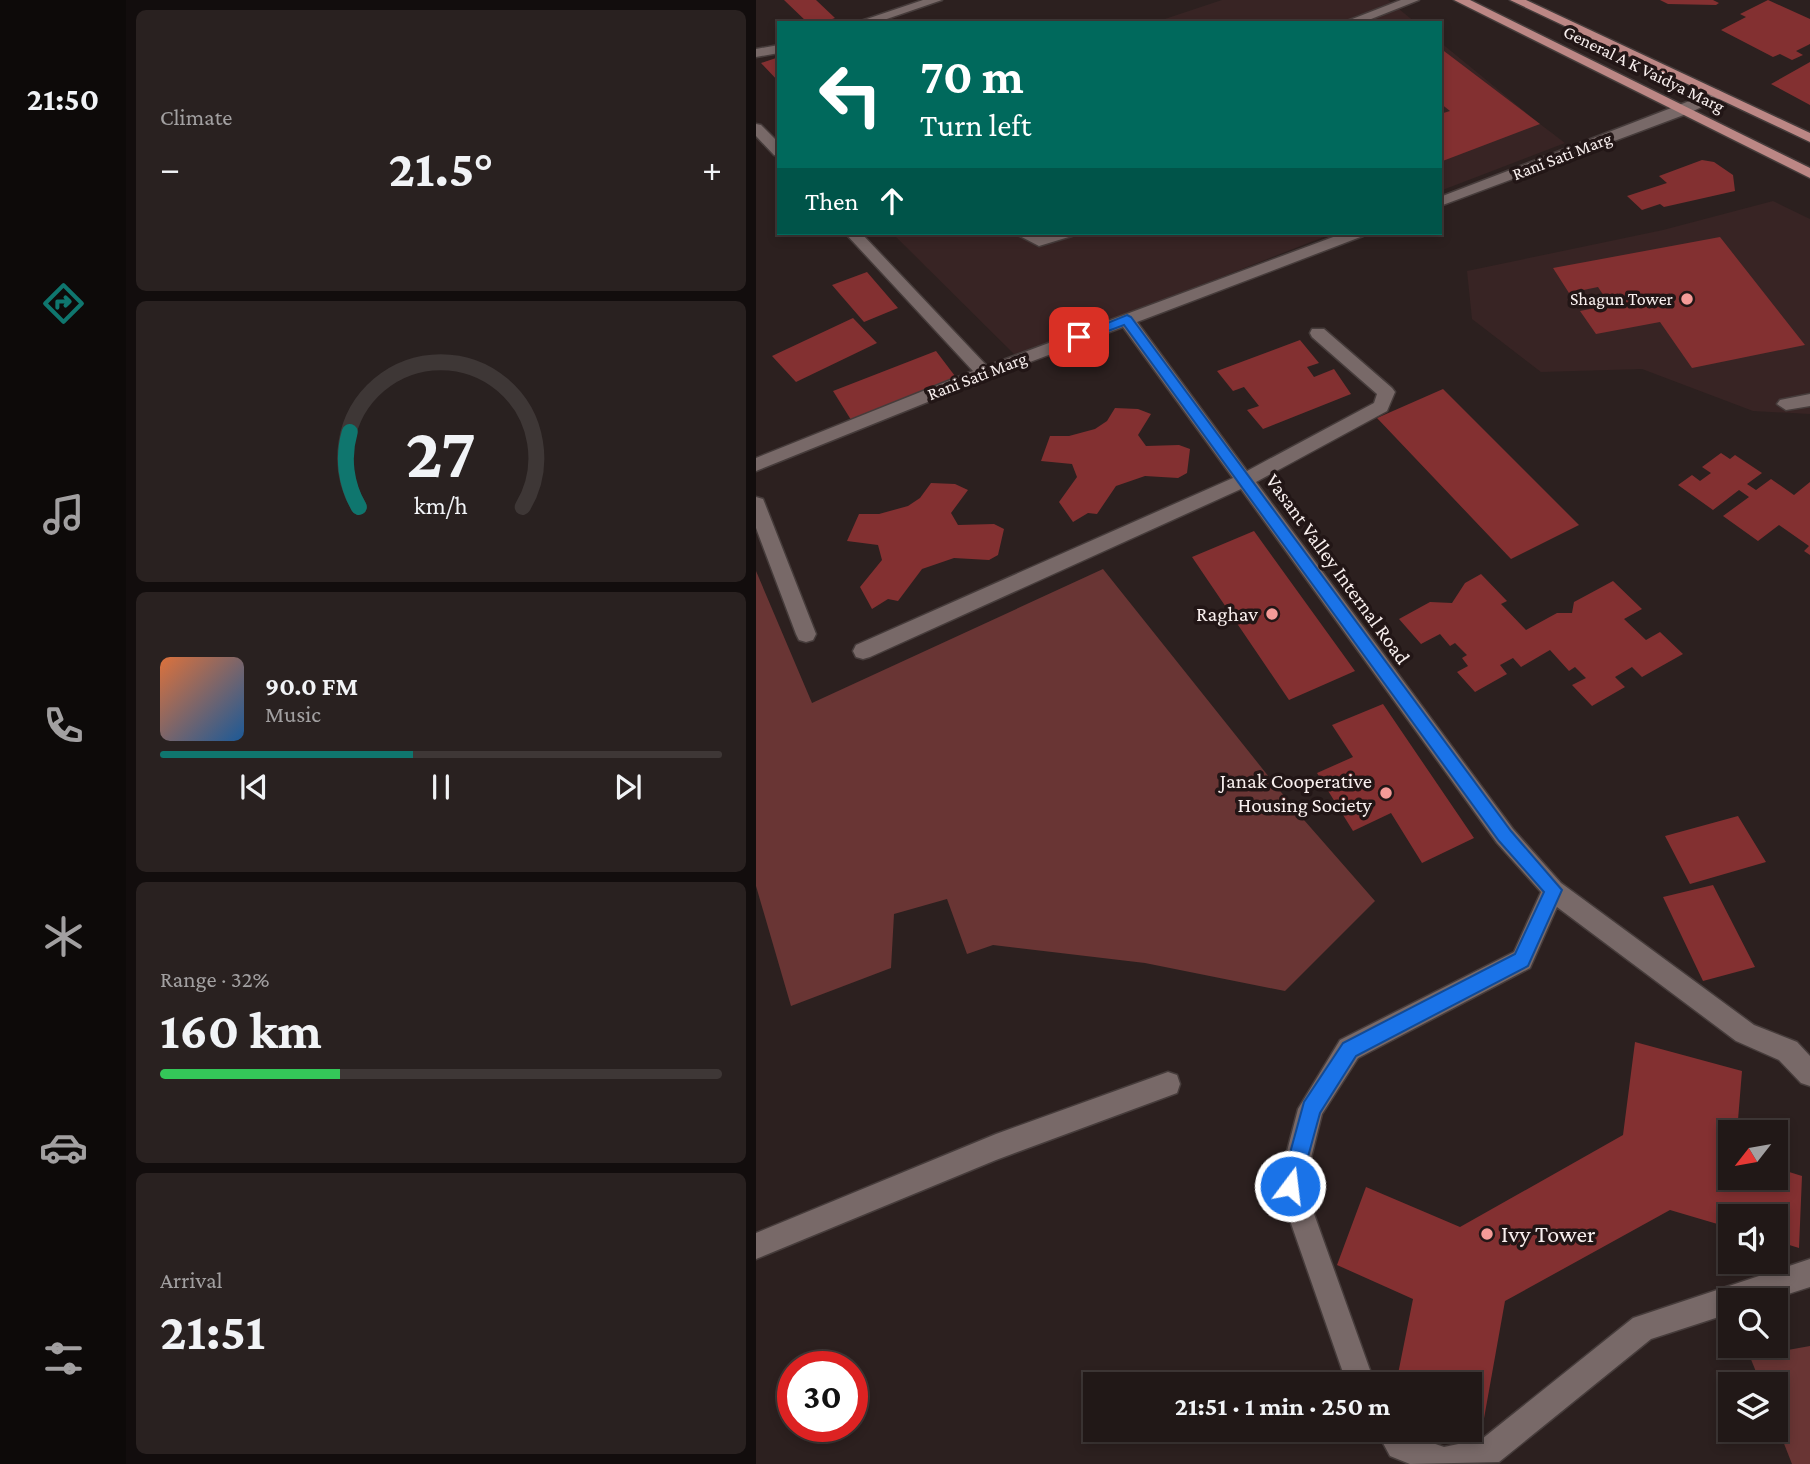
<!DOCTYPE html>
<meta charset="utf-8">
<style>
:root{--surface:#211817;--page:#292120;--text:#f1f3f6;--muted:#a2a0a1;--line:#3e3736;--accent:#0f766e}
body{margin:0;font-family:"Crimson Pro",serif;background:var(--page);color:var(--text);height:100vh;display:flex;flex-direction:column;font-size:26px;white-space:nowrap}
*{box-sizing:border-box;margin:0}
p{font-size:23px;color:var(--muted)}
.icon{flex:none;width:38px;height:38px;fill:none;stroke:currentColor;stroke-width:2;stroke-linecap:round;stroke-linejoin:round}
.map{position:relative;flex:1;overflow:hidden}
.drawer{display:flex;flex-direction:column;gap:10px;padding:10px;background:#120d0d;width:630px}
.drawer>*{flex:none}
.hud{position:absolute;left:21px;top:21px;width:665px;height:214px;border-radius:0px;box-shadow:0 4px 10px #0003,0 0 0 2px var(--line);background:#00695c;color:#fff;overflow:hidden}
.needle{width:46px;rotate:239deg}
.fabs{position:absolute;left:962px;top:1120px;display:grid;gap:14px}
.fabs a{display:grid;place-items:center;width:70px;height:70px;border-radius:0px;background:var(--surface);box-shadow:0 4px 10px #0003,0 0 0 2px var(--line);font-size:35px}
.speed{position:absolute;left:21px;top:1351px;display:flex;gap:14px;font-size:35px;font-weight:700;text-align:center}
.speed>*{display:grid;place-content:center;width:91px;height:91px;border-radius:50%;background:var(--surface);box-shadow:0 4px 10px #0003,0 0 0 2px var(--line);line-height:1}
.speed .limit{border:10px solid #d22;background:#fff;color:#111}
.pin{position:absolute;display:grid;place-items:center;width:60px;height:60px;color:#fff;margin:-30px;border-radius:14px;box-shadow:0 4px 10px #0006}
.me{position:absolute;width:77px;margin:-38px;rotate:15deg;stroke-linejoin:round;filter:drop-shadow(0 0 5px #0008)}
.turn{display:flex;align-items:center;gap:24px;height:147px;padding:0 28px;font-size:32px}
.turn .icon{width:91px;height:91px;stroke-width:2.5}
.turn b{display:block;font-size:49px;line-height:60px}
.then{display:flex;align-items:center;height:66px;padding:0 28px;background:#0003;gap:14px;font-size:26px}
.big{font-size:52px;font-weight:700;line-height:1.1}
.drawer .widget{flex:1;display:flex;flex-direction:column;justify-content:center;gap:10px;min-width:0;padding:0 24px;border-radius:10px;background:var(--page)}
.drawer .dial{align-items:center;gap:0}
.dial svg{height:182px;overflow:visible;fill:none;stroke:var(--line);stroke-width:7;stroke-linecap:round;text-anchor:middle}
.dial text{fill:var(--text);stroke:none}
.song{display:flex;align-items:center;gap:21px}
.cover{width:84px;height:84px;border-radius:10px;background:linear-gradient(135deg,hsl(20 70% 55%),hsl(210 70% 35%))}
.played{height:7px;border-radius:4px;background:linear-gradient(90deg,var(--accent) 45%,var(--line) 45%)}
.keys{display:flex;justify-content:space-around;direction:ltr}
.heat{display:flex;justify-content:space-between;align-items:center;font-size:38px;direction:ltr}
.charge{height:10px;border-radius:5px;background:linear-gradient(90deg,#34c759 32%,var(--line) 0)}
.trip{position:absolute;left:327px;top:1372px;width:399px;height:70px;border-radius:0px;background:var(--surface);box-shadow:0 4px 10px #0003,0 0 0 2px var(--line);font-weight:700;line-height:70px;text-align:center}
main{display:flex;flex:1;min-height:0}
.menu{display:flex;flex-direction:column;width:126px;justify-content:space-around;align-items:center;background:#0d0a09;color:var(--muted)}
.menu .icon{width:49px;height:49px}
.menu .active{color:var(--accent)}
.menu b{font-size:32px;color:var(--text)}
.map>svg:first-child{display:block}
.built{fill:#382424}
.green{fill:#693534}
.building{fill:#833031}
.lines{fill:none;stroke-linecap:round;stroke-linejoin:round}
.minor-casing{stroke:#463c3b;stroke-width:3}
.major-casing{stroke:#463c3b;stroke-width:3}
.minor{fill:#786968;fill-rule:evenodd}
.major{fill:#bc8785;fill-rule:evenodd}
.route{fill:#1a73e8;stroke:#114b97;stroke-width:2}
.poi-dot{fill:#f59b98;stroke:#221616;stroke-width:2.5}
.labels{text-anchor:middle;stroke-width:7;stroke-linejoin:round;paint-order:stroke}
.far-street-label{font-size:18px;fill:#f8efee;stroke:#221616}
.far-poi-label{font-size:18px;fill:#f8efee;stroke:#221616;text-anchor:end}
.street-label{font-size:21px;fill:#f8efee;stroke:#221616}
.poi-label{font-size:21px;fill:#f8efee;stroke:#221616;text-anchor:end}
.near-poi-label{font-size:24px;fill:#f8efee;stroke:#221616;text-anchor:start}
</style>
<main>
<nav class="menu">
<b>21:50</b>
<svg class="icon active" aria-label="directions" viewBox="0 0 24 24"><path d="M12 3l9 9-9 9-9-9zM9 14v-3h6M13 9l2 2-2 2"/></svg>
<svg class="icon" aria-label="music" viewBox="0 0 24 24"><path d="M9 18V5l10-2v13"/><circle cx="6" cy="18" r="3"/><circle cx="16" cy="16" r="3"/></svg>
<svg class="icon" aria-label="phone" viewBox="0 0 24 24"><path d="M5 4h4l2 5-3 2q2 4 5 5l2-3 5 2v4C11 20 4 13 5 4z"/></svg>
<svg class="icon" aria-label="climate" viewBox="0 0 24 24"><path d="M12 3v18M4 7l16 10M4 17L20 7"/></svg>
<svg class="icon" aria-label="car" viewBox="0 0 24 24"><path d="M5 17H2v-5l4-1 3-4h7l3 4 3 1v5h-3M9 17h6M6 11h13"/><circle cx="7" cy="17" r="2"/><circle cx="17" cy="17" r="2"/></svg>
<svg class="icon" aria-label="filters" viewBox="0 0 24 24"><path d="M4 7h16M4 17h16"/><circle cx="9" cy="7" r="2"/><circle cx="15" cy="17" r="2"/></svg>
</nav>
<section class="drawer">
<div class="widget"><p>Climate</p>
<div class="heat"><a>−</a><b class="big">21.5°</b><a>+</a></div>
</div>
<div class="widget dial"><svg viewBox="0 0 100 80">
<path d="M14 69A42 42 0 1 1 86 69"/>
<path d="M14 69A42 42 0 0 1 10 36" stroke="#0f766e"/>
<text x="50" y="56" font-size="32" font-weight="700">27</text>
<text x="50" y="72" font-size="11">km/h</text>
</svg></div>
<div class="widget">
<div class="song"><i class="cover"></i><div><b>90.0 FM</b><p>Music</p></div></div>
<div class="played"></div>
<div class="keys"><svg class="icon" aria-label="previous" viewBox="0 0 24 24"><path d="M18 5L8 12l10 7zM5 5v14"/></svg><svg class="icon" aria-label="pause" viewBox="0 0 24 24"><path d="M8 5v14M16 5v14"/></svg><svg class="icon" aria-label="next" viewBox="0 0 24 24"><path d="M6 5l10 7-10 7zM19 5v14"/></svg></div>
</div>
<div class="widget"><p>Range · 32%</p><b class="big">160 km</b><div class="charge"></div></div>
<div class="widget"><p>Arrival</p><b class="big">21:51</b></div>
</section>
<div class="map">
<svg width="1054" height="1464" viewBox="0 0 1054 1464">
<rect width="100%" height="100%" fill="#2c201f"/>
<path class="built" d="M466,0H632L660,23H397Z
M684,42L784,124L809,143L684,191Z
M1017,201L1054,219V414L997,411L886,369L785,372L716,319L711,271L907,230Z
M136,233H578L261,357Z"/>
<path class="green" d="M347,569L541,812L619,901L529,991L389,963L237,945L211,954L191,899L138,914L135,968L35,1006L0,886V571L56,703Z
M1054,1346V1464H1036L1020,1423V1384H1005L994,1357Z"/>
<path class="building" d="M28,0H60L79,18L65,23H52Z
M904,0H957L963,3L960,5L912,4Z
M1012,0L1054,19V44L1040,51L1047,55L1036,60L1024,54L1017,57L965,30L990,17L984,14Z
M684,48L784,124L684,162V114L694,111L684,103Z
M23,57V82L5,63Z
M1054,62V105L1015,84Z
M946,160L958,162L977,175L979,191L908,207L904,204L886,210L871,196L911,183L903,176Z
M964,237L1049,345L936,368L904,322L840,334L824,311L854,305L842,287L813,293L797,268Z
M111,272L142,308L108,322L76,285Z
M97,318L121,343L40,382L16,356Z
M544,340L563,363L551,367L558,377L578,369L595,394L507,429L491,410L503,406L488,387L477,391L461,371Z
M180,351L202,380L97,423L77,391Z
M687,389L823,525L755,559L621,418Z
M359,408L382,409L395,414L382,435L390,446L423,445L434,449L431,473L422,478L389,476L360,486L341,514L332,513L317,522L303,502L321,477L316,464L285,461L294,436H313L339,429L351,421Z
M965,453L974,459L979,455L1006,473L991,484L1000,490L1015,479L1038,495L1054,482V555L1048,551L1053,546L1023,525L1002,541L967,516L993,497L983,490L957,510L922,485L936,475L944,481L955,473L946,467Z
M175,483L199,484L212,490L195,513L202,525L238,524L248,529L242,555L233,560L198,558L166,569L142,601L132,599L116,609L104,587L126,560L122,545L91,541L103,514H123L152,506L164,498Z
M498,531L599,671L533,700L436,557Z
M725,574L751,601L745,604L770,630L801,613H816L818,602L857,581L886,609L868,619L890,640L904,632L927,654L886,677L876,667L859,677L869,687L836,706L816,685L830,678L819,667L813,671L794,650L765,667L757,658L744,665L751,674L719,692L701,672L712,666L706,658L711,655L699,643L694,646L684,634L665,644L643,619L674,602L696,603L709,583Z
M627,704L718,838L666,863L635,813L597,831L561,773L597,757L576,725Z
M982,816L1010,862L934,884L909,836Z
M957,885L999,967L947,981L907,897Z
M879,1042L986,1071L981,1132H975V1178H1020V1168L1046,1176L1043,1248L1020,1241V1216H975V1228L914,1210L749,1301L727,1424L714,1420V1384H640L657,1299L581,1265L610,1187L704,1227L867,1135Z"/>
<g class="lines">
<g class="minor-casing">
<path id="minor" d="M167,0H186L119,23H99Z
M645,0H663L605,23H586Z
M23,45V53L0,57V49Z
M962,90L969,94L967,97L933,113L684,206V197Z
M0,124L5,125L23,143V156L18,155L0,136Z
M89,233H105L231,366L588,233H610L607,236L381,322L491,471L618,403L621,394L556,337L554,333L556,329H568L636,388L639,392L631,411L500,482L757,829L805,883L998,1025L1041,1042L1054,1056V1086L1045,1083L1023,1060L980,1041L801,907L774,968L602,1058L566,1114L548,1186L619,1384H591L522,1186L542,1109L584,1040L758,952L785,892L741,843L485,489L114,657L107,659L100,657L97,651L100,645L477,478L367,327L234,377L0,471V458L217,371Z
M258,233H278L284,236L295,233H319L316,236L283,246Z
M1054,394V406L1030,410L1021,404L1024,400Z
M0,497L7,499L9,504L60,634L57,640L50,642L43,640L40,634L0,528Z
M412,1072L421,1075L424,1084L421,1093L240,1160L0,1259V1233L240,1134Z
M1054,1259V1287L1013,1300H975V1313L895,1339L743,1462L654,1464L634,1456L620,1430H650L654,1435L688,1447L726,1439L877,1318Z"/>
</g>
<g class="major-casing">
<path id="major" d="M698,0H714L1054,168V178Z
M754,0H770L1054,133V142Z"/>
</g>
<use href="#minor" class="minor"/>
<use href="#major" class="major"/>
</g>
<path class="route" d="M371,315L375,317L755,831L806,890L772,966L600,1056L564,1113L544,1186L541,1193L534,1196L527,1193L525,1186L548,1102L587,1043L759,954L788,892L743,841L368,325L323,342L317,337Z"/>
<g class="poi-dot">
<circle cx="931" cy="299" r="7"/>
<circle cx="516" cy="614" r="7"/>
<circle cx="630" cy="793" r="7"/>
<circle cx="731" cy="1234" r="7"/>
</g>
<g class="labels">
<g class="far-street-label">
<text transform="translate(888 69) rotate(26)" y="6">General A K Vaidya Marg</text>
<text transform="translate(806 156) rotate(-21)" y="6">Rani Sati Marg</text>
<text transform="translate(221 376) rotate(-21)" y="6">Rani Sati Marg</text>
</g>
<g class="far-poi-label">
<text x="917" y="305">Shagun Tower</text>
</g>
<g class="street-label">
<text transform="translate(582 569) rotate(54)" y="7">Vasant Valley Internal Road</text>
</g>
<g class="poi-label">
<text x="502" y="621">Raghav</text>
<text x="616" y="788">Janak Cooperative<tspan x="616" dy="24">Housing Society</tspan></text>
</g>
<g class="near-poi-label">
<text x="745" y="1242">Ivy Tower</text>
</g>
</g>
</svg>
<div class="fabs">
<a><svg class="needle" viewBox="-14 -14 28 28"><path d="M0-13l5 13h-10z" fill="#e53935"/><path d="M0 13l5-13h-10z" fill="#a2a0a1"/></svg></a>
<a><svg class="icon" aria-label="sound" viewBox="0 0 24 24"><path d="M4 9h4l5-4v14l-5-4H4zM17 9q2 3 0 6"/></svg></a>
<a><svg class="icon" aria-label="search" viewBox="0 0 24 24"><circle cx="10" cy="10" r="6"/><path d="M15 15l6 6"/></svg></a>
<a><svg class="icon" aria-label="layers" viewBox="0 0 24 24"><path d="M12 4l9 5-9 5-9-5zM3 14l9 5 9-5"/></svg></a>
</div>
<div class="speed"><div class="limit">30</div></div>
<div class="pin" style="left:323px;top:337px;background:#d93025"><svg class="icon" aria-label="arrive" viewBox="0 0 24 24"><path d="M6 21V4h12l-3 4 3 4H6"/></svg></div>
<svg class="me" style="left:534px;top:1186px" viewBox="-20 -20 40 40"><circle r="17" fill="#1a73e8" stroke="#fff" stroke-width="3"/><path d="M0-11L8 9 0 5-8 9z" fill="#fff"/></svg>
<div class="trip">21:51 · 1 min · 250 m</div>
<div class="hud">
<div class="turn"><svg class="icon" aria-label="left" viewBox="0 0 24 24"><path d="M17 20v-9H6M10 6l-5 5 5 5"/></svg><div><b>70 m</b>Turn left</div></div>
<div class="then">Then<svg class="icon" aria-label="ahead" viewBox="0 0 24 24"><path d="M12 20V5M6 11l6-6 6 6"/></svg></div>
</div>
</div>
</main>
